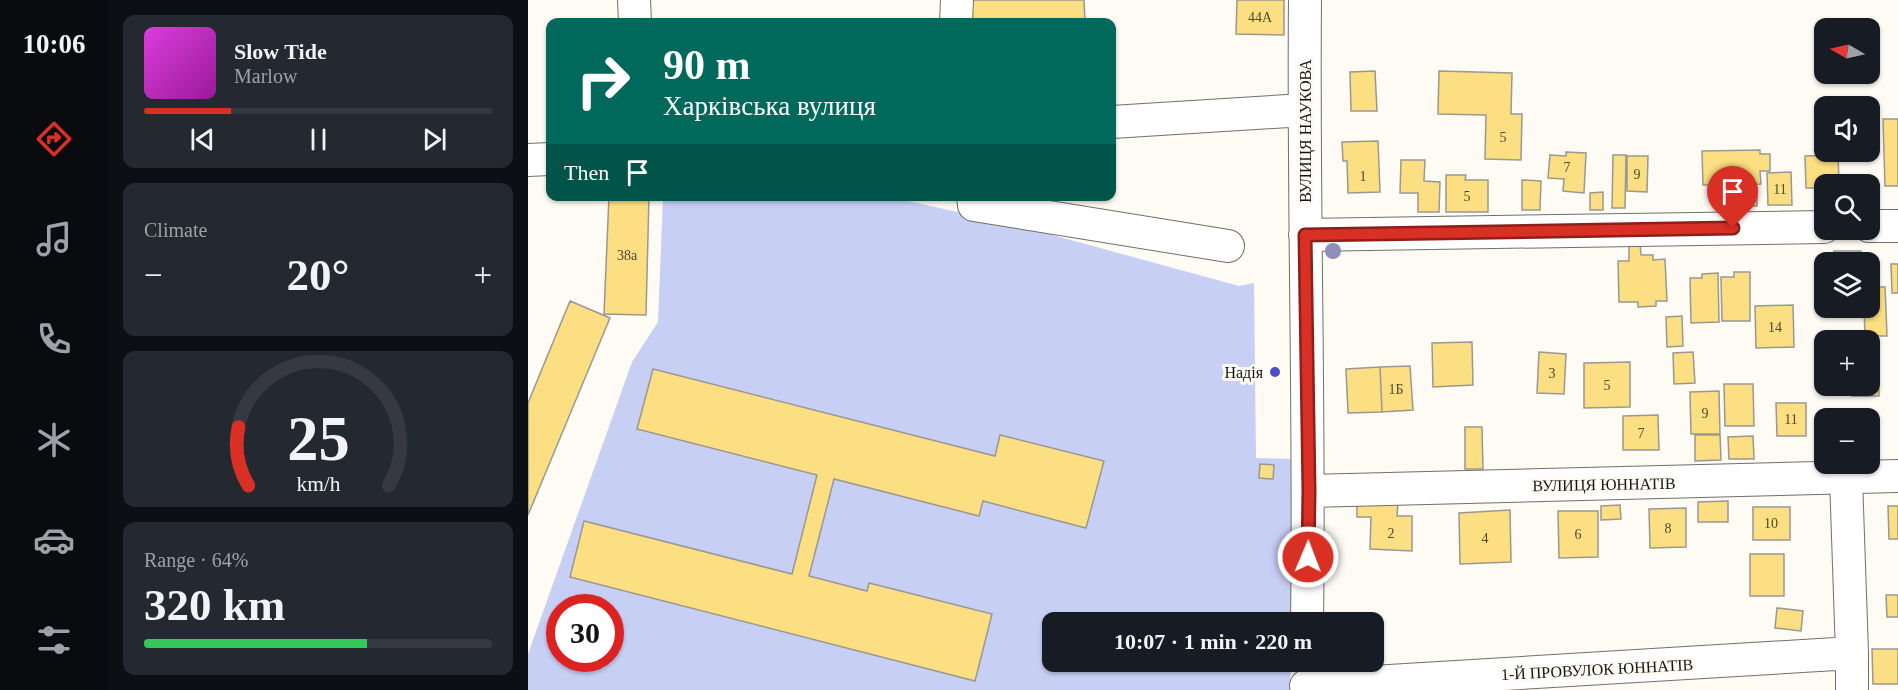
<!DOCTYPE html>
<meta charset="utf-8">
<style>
:root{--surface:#171b24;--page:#242831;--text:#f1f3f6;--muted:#9ea1a6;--line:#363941;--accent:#d93025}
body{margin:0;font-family:Georgia,serif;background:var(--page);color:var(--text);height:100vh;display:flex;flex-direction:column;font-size:22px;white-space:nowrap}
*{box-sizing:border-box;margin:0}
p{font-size:20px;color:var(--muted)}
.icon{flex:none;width:33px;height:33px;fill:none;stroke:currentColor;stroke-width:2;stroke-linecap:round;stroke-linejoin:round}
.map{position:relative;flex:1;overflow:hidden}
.drawer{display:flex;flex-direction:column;gap:15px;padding:15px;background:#0d0f14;width:420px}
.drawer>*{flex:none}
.hud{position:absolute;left:18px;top:18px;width:570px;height:183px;border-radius:12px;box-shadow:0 2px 4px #0004;background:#00695c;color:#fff;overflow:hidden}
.needle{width:39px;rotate:279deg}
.fabs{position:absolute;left:1286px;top:18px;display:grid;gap:12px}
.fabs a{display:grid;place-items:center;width:66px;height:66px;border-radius:12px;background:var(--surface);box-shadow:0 2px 4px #0004;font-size:30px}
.speed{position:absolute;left:18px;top:594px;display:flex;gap:12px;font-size:30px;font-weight:700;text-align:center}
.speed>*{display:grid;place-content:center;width:78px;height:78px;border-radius:50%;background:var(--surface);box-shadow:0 2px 4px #0004;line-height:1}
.speed .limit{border:9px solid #d22;background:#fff;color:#111}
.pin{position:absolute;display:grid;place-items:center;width:51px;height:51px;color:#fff;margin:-62px -26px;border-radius:50% 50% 50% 0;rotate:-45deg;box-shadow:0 0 6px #0007}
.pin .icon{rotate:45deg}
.me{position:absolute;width:66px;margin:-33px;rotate:1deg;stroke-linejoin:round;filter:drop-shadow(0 0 4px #0008)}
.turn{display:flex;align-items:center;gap:21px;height:126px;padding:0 18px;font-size:27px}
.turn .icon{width:78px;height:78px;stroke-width:2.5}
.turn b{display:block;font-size:42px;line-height:51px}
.then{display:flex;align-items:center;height:57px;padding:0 18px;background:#0003;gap:12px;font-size:22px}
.big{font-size:45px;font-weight:700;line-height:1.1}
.drawer .tile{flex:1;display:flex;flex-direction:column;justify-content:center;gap:9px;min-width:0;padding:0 21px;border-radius:12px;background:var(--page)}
.drawer .dial{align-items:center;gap:0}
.dial svg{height:156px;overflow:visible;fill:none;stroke:var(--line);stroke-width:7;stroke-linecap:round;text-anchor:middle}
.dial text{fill:var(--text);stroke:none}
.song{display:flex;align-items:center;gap:18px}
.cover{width:72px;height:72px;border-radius:9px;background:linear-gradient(135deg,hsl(300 70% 55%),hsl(300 70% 35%))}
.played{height:6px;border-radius:3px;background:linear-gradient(90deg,var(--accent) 25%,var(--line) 25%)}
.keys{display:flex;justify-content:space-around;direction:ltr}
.heat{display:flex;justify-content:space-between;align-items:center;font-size:33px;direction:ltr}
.charge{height:9px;border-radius:4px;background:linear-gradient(90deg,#34c759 64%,var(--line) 0)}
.trip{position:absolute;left:514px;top:612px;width:342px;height:60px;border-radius:12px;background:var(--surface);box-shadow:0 2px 4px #0004;font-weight:700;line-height:60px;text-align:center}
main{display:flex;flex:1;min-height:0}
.dock{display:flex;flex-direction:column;width:108px;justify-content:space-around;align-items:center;background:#090b0e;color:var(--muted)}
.dock .icon{width:42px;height:42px}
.dock .active{color:var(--accent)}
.dock b{font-size:27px;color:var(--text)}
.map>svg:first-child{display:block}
.green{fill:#c8cff5;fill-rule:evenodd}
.building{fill:#fcdf82;stroke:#9a9891;stroke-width:1.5}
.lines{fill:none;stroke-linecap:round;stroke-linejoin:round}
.minor-casing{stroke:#716f69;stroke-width:34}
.minor{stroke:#fff;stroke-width:32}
.tree{fill:#8e8dbc}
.route-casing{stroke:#8d1f18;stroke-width:15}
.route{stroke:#d93025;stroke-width:10}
.poi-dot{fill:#4d4fc5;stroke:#fdfbf4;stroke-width:2}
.labels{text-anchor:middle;stroke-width:6;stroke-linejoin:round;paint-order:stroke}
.number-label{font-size:14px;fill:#50482f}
.street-label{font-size:16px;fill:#161513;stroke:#fdfbf4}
.poi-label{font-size:16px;fill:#161513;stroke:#fdfbf4;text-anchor:end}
</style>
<main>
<nav class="dock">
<b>10:06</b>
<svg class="icon active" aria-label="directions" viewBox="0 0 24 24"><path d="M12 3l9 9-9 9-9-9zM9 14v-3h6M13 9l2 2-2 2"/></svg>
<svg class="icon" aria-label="music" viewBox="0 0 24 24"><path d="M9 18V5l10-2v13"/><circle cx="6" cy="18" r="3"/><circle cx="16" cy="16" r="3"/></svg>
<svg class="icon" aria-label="phone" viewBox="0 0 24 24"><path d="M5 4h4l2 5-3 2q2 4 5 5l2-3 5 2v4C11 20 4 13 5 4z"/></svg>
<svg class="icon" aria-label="climate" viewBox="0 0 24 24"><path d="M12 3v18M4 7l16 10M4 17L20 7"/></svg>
<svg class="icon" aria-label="car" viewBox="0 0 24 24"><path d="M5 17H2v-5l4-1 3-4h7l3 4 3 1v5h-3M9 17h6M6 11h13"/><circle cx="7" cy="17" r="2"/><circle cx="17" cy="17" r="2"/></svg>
<svg class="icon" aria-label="filters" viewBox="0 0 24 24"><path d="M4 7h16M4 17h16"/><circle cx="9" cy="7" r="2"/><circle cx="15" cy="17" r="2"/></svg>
</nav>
<section class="drawer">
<div class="tile">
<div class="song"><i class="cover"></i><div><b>Slow Tide</b><p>Marlow</p></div></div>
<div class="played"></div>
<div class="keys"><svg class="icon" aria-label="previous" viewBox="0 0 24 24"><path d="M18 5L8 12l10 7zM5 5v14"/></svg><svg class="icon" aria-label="pause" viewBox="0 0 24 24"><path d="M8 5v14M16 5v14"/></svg><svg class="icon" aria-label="next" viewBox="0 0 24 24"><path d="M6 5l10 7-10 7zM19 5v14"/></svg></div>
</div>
<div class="tile"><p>Climate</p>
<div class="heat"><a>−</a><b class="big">20°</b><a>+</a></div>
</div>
<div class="tile dial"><svg viewBox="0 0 100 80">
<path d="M14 69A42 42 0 1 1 86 69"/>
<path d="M14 69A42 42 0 0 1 9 39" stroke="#d93025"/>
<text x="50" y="56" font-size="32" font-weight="700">25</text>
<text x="50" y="72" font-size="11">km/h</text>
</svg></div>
<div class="tile"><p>Range · 64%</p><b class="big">320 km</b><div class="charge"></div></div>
</section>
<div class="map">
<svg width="1370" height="690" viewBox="0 0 1370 690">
<rect width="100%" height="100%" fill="#fdfbf4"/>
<path class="green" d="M135,197H371V199L488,225L711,286L726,283L728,458L768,459L764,622H525V662H763L762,690H0V654L104,362L130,322ZM32,608H82V658H32Z"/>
<path class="building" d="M440,0H556L557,22H440Z
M709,0H756V35L708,34Z
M847,71L849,111H823L822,72Z
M911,71L984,73L983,114H994L993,160L957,159L958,115L910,114Z
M1355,119H1370V186H1357Z
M850,141L852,192L820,193L819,161H815L814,142Z
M1232,150V154H1242V171H1232L1233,184L1175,185L1174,151Z
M1038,152L1058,153L1056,193L1035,191L1036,179L1020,178L1022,155L1038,156Z
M1085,155H1098L1097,208H1084Z
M1310,155L1311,184H1296V188H1278L1277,156Z
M1099,156H1120L1119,192L1099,191Z
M873,160H897L896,181L912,182L911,212H890V193H872Z
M1263,172L1264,205H1240L1239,173Z
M918,175H938L937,180H960V212H918Z
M994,180L1013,181L1012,210H994Z
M1207,188H1229V206H1207Z
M1075,192V210H1062V193Z
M81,196H121L118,315L76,314Z
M1112,244L1113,255H1125V260L1137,259L1139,301H1128V306L1110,307V302H1091L1090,261H1101V245Z
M1306,251H1333V262H1296V291H1295L1294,257L1306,256Z
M1363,264H1370V293H1364Z
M1206,272H1222V321H1194L1193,277H1206Z
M1190,273L1191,322L1163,323L1162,278H1174V274Z
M1341,287H1357L1359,336H1337L1336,308H1341Z
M42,301L82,318L0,515V403Z
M1265,305L1266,347L1228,348L1227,306Z
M1154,316L1155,346L1139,347L1138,317Z
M944,342L945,385L905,387L904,343Z
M1341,351H1350L1351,396H1324V393L1301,394V386H1341Z
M1011,352L1038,354L1036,394L1009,393Z
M1165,352L1167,383L1146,384L1145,353Z
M1102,362V407L1056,408V363Z
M882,366L885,410L854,412L852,367Z
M852,367L854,412L820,413L818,369Z
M125,369L467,456L472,435L576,461L558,528L455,501L451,516L306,479L281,576L339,591L341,583L464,614L447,681L42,577L56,521L264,574L289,475L109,429Z
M1196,384H1225L1226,426H1197Z
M1191,391L1192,434H1163L1162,392Z
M1248,403H1278V436H1249Z
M1130,415L1131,450H1095V416Z
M937,427H954L955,469H937Z
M1167,435H1192L1193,460L1167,461Z
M1289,435H1296V459H1289Z
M1225,436L1226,459H1201L1200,437Z
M732,464L746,465L745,479L731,478Z
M1200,501V522H1170V502Z
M829,502H870L869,516H884V551L842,549L843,517H829Z
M1092,505L1093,519L1073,520V506Z
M1360,506H1370V539H1361Z
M1225,507H1262V540H1225Z
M1158,508V547L1122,548L1121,509Z
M982,510L983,562L932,564L931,513Z
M1030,511H1070V557L1031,558Z
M1222,554H1256V596H1222Z
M1358,595H1370V617H1359Z
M1249,608L1275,611L1273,631L1247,628Z
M1344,649H1370V684H1345Z"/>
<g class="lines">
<g class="minor-casing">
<path id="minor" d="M106,0L107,22
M777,0C775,208 782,415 779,622
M428,22L429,0
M584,122L776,110
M0,160L22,159
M445,196L446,205L700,246
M1341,226H1370
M777,235L1296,227
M781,491L1370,476
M1324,653V690
M778,686L1324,653L1318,478"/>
</g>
<use href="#minor" class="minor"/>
</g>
<circle class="tree" cx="805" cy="251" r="8"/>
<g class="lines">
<g class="route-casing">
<path id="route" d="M780,557L781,491L777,235L1205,228"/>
</g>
<use href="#route" class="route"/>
</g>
<circle class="poi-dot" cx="747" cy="372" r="6"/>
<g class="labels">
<g class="number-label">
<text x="732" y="22">44А</text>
<text x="975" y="142">5</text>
<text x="1039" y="172">7</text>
<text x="1109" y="179">9</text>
<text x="835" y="181">1</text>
<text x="1252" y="194">11</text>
<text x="939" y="201">5</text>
<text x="99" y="260">38а</text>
<text x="1247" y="332">14</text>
<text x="1024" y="378">3</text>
<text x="1079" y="390">5</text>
<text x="868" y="394">1Б</text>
<text x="1177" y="418">9</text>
<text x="1263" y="424">11</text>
<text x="1113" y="438">7</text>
<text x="1243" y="528">10</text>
<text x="1140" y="533">8</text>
<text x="863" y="538">2</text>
<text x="1050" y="539">6</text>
<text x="957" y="543">4</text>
</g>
<g class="street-label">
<text transform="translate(777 131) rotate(-90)" y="6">ВУЛИЦЯ НАУКОВА</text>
<text transform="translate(1076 484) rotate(-1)" y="6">ВУЛИЦЯ ЮННАТІВ</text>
<text transform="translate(1069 669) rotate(-3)" y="6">1-Й ПРОВУЛОК ЮННАТІВ</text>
</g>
<g class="poi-label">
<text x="735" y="378">Надія</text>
</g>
</g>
</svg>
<div class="fabs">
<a><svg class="needle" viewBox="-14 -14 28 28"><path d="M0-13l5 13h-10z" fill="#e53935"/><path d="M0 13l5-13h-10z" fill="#9ea1a6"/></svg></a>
<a><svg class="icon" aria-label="sound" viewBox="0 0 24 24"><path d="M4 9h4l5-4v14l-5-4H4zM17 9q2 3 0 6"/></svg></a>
<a><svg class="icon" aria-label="search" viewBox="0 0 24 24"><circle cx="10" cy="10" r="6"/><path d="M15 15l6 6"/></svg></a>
<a><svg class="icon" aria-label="layers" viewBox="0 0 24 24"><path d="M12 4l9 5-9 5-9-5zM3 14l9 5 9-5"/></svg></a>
<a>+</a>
<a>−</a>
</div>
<div class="speed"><div class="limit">30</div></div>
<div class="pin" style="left:1205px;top:228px;background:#d93025"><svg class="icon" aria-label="arrive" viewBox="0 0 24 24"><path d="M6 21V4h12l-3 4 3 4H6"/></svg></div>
<svg class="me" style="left:780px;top:557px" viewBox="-20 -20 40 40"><circle r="17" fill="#d93025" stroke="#fff" stroke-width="3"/><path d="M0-11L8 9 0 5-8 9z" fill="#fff"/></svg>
<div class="trip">10:07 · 1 min · 220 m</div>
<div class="hud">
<div class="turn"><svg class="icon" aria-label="right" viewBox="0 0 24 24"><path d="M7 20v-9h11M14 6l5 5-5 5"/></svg><div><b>90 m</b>Харківська вулиця</div></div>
<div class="then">Then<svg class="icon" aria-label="arrive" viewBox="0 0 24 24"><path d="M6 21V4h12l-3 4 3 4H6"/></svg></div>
</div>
</div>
</main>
